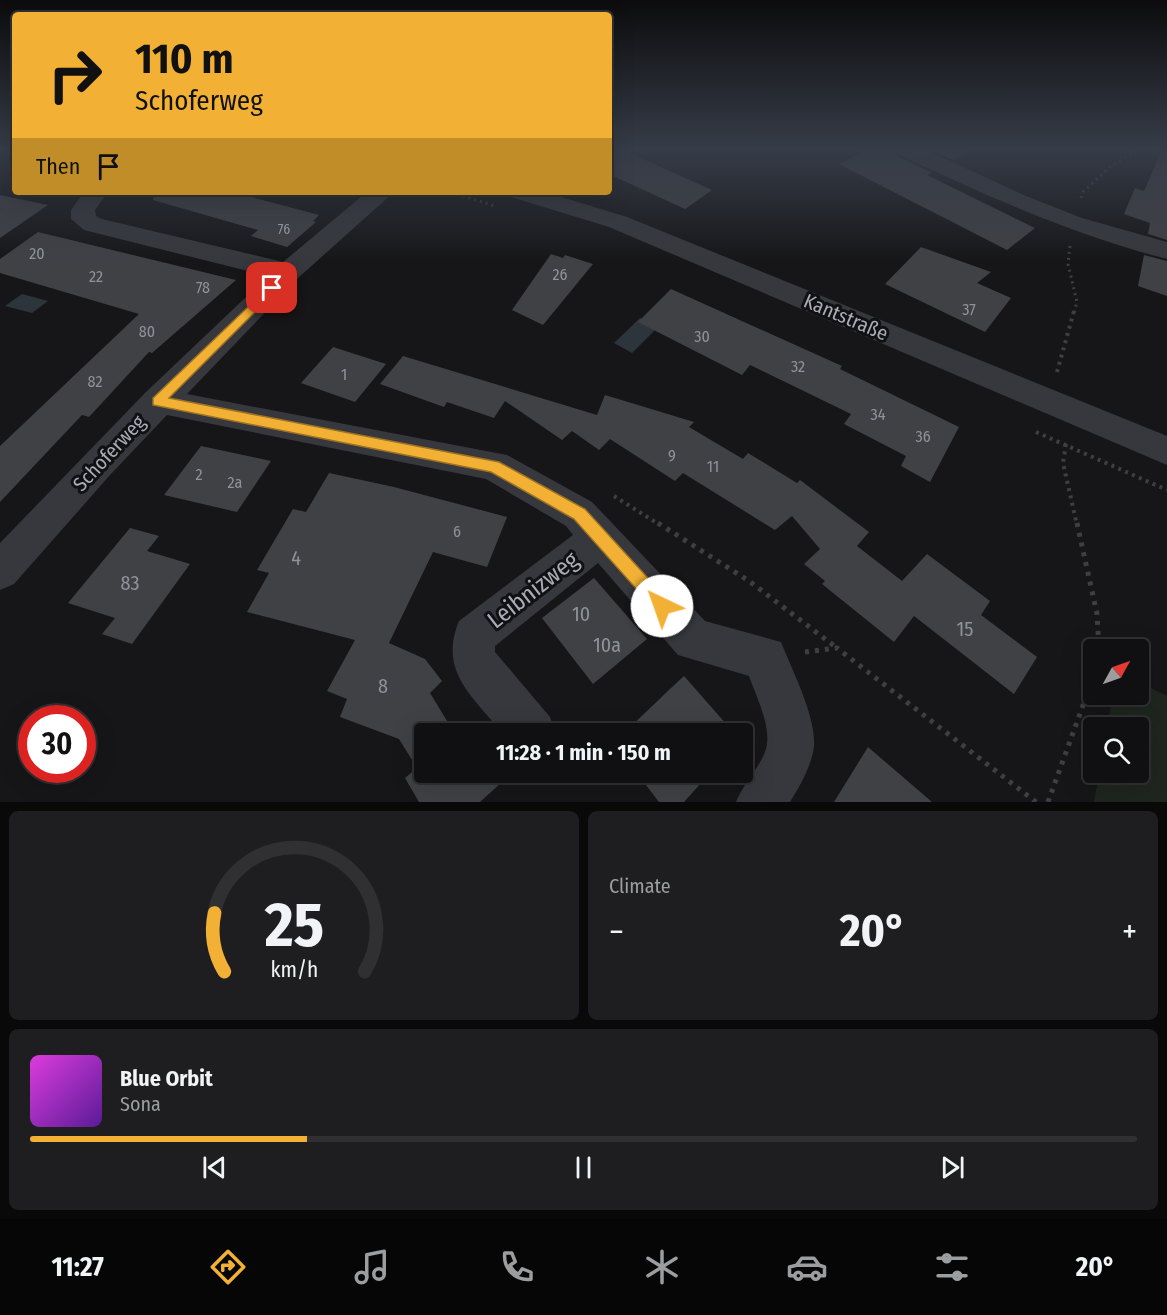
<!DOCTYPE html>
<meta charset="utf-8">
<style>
:root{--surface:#101012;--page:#1e1e20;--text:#f1f3f6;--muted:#9c9d9f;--line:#303032;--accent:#f2b134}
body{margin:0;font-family:"Fira Sans Condensed",sans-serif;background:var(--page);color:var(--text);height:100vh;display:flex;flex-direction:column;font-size:22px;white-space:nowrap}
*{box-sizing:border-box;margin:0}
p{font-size:20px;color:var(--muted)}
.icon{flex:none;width:33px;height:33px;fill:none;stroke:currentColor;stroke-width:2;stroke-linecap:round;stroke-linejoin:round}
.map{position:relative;height:802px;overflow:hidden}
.drawer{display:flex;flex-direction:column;gap:9px;padding:9px;background:#09090a;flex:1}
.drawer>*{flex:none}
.guide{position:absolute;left:12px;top:12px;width:600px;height:183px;border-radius:6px;box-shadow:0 6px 24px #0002,0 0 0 2px var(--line);background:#f2b134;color:#111;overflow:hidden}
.needle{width:39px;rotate:50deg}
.buttons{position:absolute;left:1083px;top:639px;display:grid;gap:12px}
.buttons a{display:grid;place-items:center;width:66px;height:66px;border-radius:6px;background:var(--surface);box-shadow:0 6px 24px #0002,0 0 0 2px var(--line);font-size:30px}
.speed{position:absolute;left:18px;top:705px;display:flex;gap:12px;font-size:30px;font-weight:700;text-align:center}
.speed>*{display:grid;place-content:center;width:78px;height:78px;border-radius:50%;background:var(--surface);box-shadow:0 6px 24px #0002,0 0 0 2px var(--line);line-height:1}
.speed .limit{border:9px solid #d22;background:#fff;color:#111}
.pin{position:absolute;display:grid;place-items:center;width:51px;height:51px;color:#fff;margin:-26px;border-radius:12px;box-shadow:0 3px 9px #0006}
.me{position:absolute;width:66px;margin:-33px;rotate:318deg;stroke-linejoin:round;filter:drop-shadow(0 0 4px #0008)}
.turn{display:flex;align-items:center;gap:21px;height:126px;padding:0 24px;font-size:27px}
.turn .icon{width:78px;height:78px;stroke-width:2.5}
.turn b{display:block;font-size:42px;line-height:51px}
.then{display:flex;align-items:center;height:57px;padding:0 24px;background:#0003;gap:12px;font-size:22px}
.big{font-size:45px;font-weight:700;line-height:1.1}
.drawer .card{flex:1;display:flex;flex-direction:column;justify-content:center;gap:9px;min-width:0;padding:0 21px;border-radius:9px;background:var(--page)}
.drawer .dial{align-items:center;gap:0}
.dial svg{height:156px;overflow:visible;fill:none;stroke:var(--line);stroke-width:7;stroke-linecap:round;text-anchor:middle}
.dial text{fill:var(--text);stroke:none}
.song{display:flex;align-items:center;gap:18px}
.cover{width:72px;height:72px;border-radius:9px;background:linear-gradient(135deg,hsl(300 70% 55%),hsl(270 70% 35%))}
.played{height:6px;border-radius:3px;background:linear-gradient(90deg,var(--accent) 25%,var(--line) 25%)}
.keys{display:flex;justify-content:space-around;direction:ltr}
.heat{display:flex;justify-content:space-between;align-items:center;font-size:33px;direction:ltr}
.drawer .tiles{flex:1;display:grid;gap:9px;grid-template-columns:1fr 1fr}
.card:last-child{grid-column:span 2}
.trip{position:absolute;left:414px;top:723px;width:339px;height:60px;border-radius:6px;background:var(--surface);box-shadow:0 6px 24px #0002,0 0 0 2px var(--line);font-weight:700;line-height:60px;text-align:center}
.dock{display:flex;height:96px;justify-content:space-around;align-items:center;background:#060607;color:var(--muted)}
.dock .icon{width:42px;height:42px}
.dock .selected{color:var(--accent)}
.dock b{font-size:27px;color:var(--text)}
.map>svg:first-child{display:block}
.green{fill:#1e261f}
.water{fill:#2c353c}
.building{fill:#404145}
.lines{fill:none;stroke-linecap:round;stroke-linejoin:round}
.path-far2{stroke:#3d3f44;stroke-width:3;stroke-dasharray:2 4;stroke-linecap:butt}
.path-far1{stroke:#3d3f44;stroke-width:4;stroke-dasharray:3 4.5;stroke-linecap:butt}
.path{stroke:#3d3f44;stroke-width:5;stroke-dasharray:4 6;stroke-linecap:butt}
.street{fill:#37383d;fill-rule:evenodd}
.route{fill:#f2b134;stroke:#9d7322;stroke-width:1.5}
.labels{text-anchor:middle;stroke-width:6;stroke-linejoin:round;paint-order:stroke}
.far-number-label{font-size:14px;fill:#8e929b}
.number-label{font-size:16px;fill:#8e929b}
.street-label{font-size:20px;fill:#a8adb8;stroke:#111113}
.near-number-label{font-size:20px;fill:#8e929b}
.near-street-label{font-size:24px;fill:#a8adb8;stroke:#111113}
</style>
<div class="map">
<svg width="1167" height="802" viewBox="0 0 1167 802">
<rect width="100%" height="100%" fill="#161618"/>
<path class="green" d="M1139,682L1167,696V802H1094L1099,773L1138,772V728L1107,727L1113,695L1138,694Z"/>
<path class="water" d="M22,294L48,301L32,313L5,306Z
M640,318L658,327L632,353L614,343Z"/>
<path class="building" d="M609,150H623L712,190L685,209L609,174Z
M865,150H895L899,157L932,173L927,175L1035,228L1007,250L839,164Z
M931,150H970L953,160Z
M1162,150H1167V240L1148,234L1150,223L1124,214L1135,188L1144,191Z
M154,192H232L319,215L313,221L316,222L287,247L251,236L258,230L153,200Z
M0,195L48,205L0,238Z
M38,232L236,280L152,353L149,352L89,417L82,415L0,502V446L139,314L0,273V259Z
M921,247L991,272L977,283L1011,298L985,332L885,284Z
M551,254L563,258L565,255L593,264L543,325L512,310Z
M1144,255L1167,261V296L1138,286Z
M671,289L842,366L840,369L959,427L930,482L901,466L906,456L844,424L851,414L750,365L742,375L638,322Z
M333,347L386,364L355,402L301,383Z
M403,356L597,415L605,395L694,422L689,427L743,459L748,453L797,483L800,480L869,532L857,546L902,581L927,554L990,601L981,615L1037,657L1014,694L914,616L894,642L822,584L825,581L804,564L820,549L792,516L775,530L683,473L675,481L610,439L599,450L572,431L562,440L505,401L494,418L447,402L444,407L380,384Z
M201,446L271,461L237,512L164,495Z
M329,473L394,487L507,517L487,567L433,552L389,643L425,659L442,681L430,693L455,734H424V772H513L480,802H419L405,778L417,768L399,739L340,717L347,699L327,691L355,640L247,612L269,573L257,570L293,509L306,512Z
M130,528L159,536L147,551L190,564L132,644L102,634L115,618L68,603Z
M594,578L647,639L593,684L542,618Z
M684,676L735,734H623L671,688Z
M868,747L932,802H834Z
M636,772H711L684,802H659Z"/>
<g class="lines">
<path class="path-far2" d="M459,192L460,195L495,206
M1081,198L1083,192L1112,165L1139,150
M1070,246L1068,264L1077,302L1074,313"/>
<path class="path-far1" d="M1057,372L1074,311
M1036,432L1167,490
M1066,444L1063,463L1077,525
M614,496L660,525"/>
<path class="path" d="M658,523L749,581L837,648
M1077,523L1097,614L1099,650
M805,652L837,648L1036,802
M1048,802L1094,675"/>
<path class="street" d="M897,150H926L1026,196L1082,218L1167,242V259C1073,235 987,196 900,155Z
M84,192H108L95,210L96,216L102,219L283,262L367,192H394L298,278L187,394L507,455L592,502L705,621L781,642C792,670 816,716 814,746C812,765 800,786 790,802H736C743,784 761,766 766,749C772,727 756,696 749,676L678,655L598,563L495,646V652L550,717L556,734H503C473,696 438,672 459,621L573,535L566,526L486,479L167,415L110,475L14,584L0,590V543L146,392L268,276L84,230L71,219V210Z
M508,192H545L627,217L1167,436V465L609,227L511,197Z"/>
</g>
<linearGradient id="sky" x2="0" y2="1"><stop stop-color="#0c0c0d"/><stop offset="0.57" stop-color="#363c48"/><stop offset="1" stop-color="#363c48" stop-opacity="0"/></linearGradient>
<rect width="1167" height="262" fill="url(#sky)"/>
<path class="route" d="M272,284L276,285V291L169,398L499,462L585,509L668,600L671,606L668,611L662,614L656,611L574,519L491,472L153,405V398Z"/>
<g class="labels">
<g class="far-number-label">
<text x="284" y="234">76</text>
</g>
<g class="number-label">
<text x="37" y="259">20</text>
<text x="560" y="280">26</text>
<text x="96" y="282">22</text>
<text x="203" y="293">78</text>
<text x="969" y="315">37</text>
<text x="147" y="337">80</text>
<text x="702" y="342">30</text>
<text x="798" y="372">32</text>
<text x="344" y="380">1</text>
<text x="95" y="387">82</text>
<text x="878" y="420">34</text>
<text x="923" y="442">36</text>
<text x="672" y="461">9</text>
<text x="713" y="472">11</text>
<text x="199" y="480">2</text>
<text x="235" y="488">2a</text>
<text x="457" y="537">6</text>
</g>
<g class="street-label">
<text transform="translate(846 317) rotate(23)" y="7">Kantstraße</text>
<text transform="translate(109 453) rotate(-47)" y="7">Schoferweg</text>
</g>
<g class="near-number-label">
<text x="296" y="565">4</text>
<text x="130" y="590">83</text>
<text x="581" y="621">10</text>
<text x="965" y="636">15</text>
<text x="607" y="652">10a</text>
<text x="383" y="693">8</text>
</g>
<g class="near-street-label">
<text transform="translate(533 590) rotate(-38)" y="8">Leibnizweg</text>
</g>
</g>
</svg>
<div class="buttons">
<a><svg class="needle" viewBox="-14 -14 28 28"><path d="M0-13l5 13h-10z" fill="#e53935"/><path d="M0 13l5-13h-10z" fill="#9c9d9f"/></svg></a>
<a><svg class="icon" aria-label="search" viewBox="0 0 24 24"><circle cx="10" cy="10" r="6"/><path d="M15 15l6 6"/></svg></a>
</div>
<div class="speed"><div class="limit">30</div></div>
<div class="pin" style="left:272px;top:288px;background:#d93025"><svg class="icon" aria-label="arrive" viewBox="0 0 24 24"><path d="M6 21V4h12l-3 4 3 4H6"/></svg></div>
<svg class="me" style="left:662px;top:606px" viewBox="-20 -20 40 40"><circle r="19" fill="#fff"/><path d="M0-13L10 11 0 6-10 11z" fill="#f2b134"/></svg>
<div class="trip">11:28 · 1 min · 150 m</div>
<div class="guide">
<div class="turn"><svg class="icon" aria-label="right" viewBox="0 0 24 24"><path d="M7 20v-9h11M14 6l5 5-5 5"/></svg><div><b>110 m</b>Schoferweg</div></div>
<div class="then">Then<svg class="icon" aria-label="arrive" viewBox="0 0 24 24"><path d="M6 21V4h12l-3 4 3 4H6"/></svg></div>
</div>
</div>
<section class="drawer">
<div class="tiles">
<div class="card dial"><svg viewBox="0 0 100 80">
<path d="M14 69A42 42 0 1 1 86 69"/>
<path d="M14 69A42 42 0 0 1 9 39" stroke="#f2b134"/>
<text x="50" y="56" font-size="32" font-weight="700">25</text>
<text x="50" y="72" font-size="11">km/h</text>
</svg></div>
<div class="card"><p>Climate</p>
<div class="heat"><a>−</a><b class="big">20°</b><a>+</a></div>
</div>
<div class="card">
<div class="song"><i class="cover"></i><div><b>Blue Orbit</b><p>Sona</p></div></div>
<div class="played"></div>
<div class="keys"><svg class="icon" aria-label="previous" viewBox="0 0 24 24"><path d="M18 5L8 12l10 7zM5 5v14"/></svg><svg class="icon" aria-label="pause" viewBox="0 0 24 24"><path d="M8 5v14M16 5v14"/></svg><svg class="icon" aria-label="next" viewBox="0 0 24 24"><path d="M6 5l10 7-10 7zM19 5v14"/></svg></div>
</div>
</div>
</section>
<nav class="dock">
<b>11:27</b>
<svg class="icon selected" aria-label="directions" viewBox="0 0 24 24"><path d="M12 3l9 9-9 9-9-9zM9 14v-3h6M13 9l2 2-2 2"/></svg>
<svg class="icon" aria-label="music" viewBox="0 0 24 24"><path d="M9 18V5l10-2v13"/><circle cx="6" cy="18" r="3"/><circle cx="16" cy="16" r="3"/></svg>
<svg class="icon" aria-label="phone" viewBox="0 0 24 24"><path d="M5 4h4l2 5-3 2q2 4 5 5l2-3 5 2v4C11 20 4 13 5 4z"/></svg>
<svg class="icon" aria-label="climate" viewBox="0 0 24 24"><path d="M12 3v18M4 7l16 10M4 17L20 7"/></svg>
<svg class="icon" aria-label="car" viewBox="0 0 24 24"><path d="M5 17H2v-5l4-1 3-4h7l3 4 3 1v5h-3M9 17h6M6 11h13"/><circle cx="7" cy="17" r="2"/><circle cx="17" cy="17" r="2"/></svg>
<svg class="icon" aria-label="filters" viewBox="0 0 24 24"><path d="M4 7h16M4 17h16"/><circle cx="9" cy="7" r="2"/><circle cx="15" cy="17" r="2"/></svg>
<b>20°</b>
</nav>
